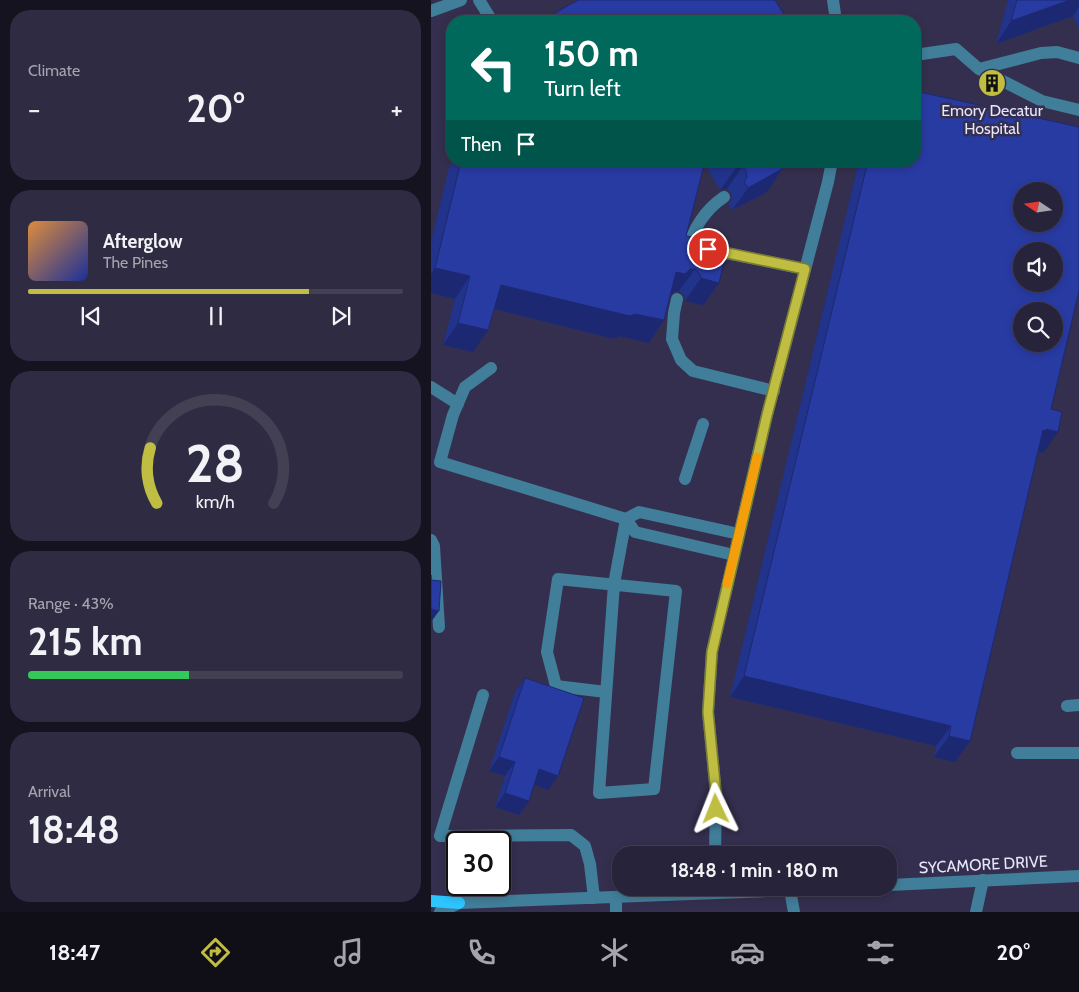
<!DOCTYPE html>
<meta charset="utf-8">
<style>
:root{--surface:#27233a;--page:#2f2b42;--text:#f1f3f6;--muted:#a4a4af;--line:#434054;--accent:#bfbe42}
body{margin:0;font-family:Cabin,sans-serif;background:var(--page);color:var(--text);height:100vh;display:flex;flex-direction:column;font-size:19px;white-space:nowrap}
*{box-sizing:border-box;margin:0}
p{font-size:16px;color:var(--muted)}
.icon{flex:none;width:28px;height:28px;fill:none;stroke:currentColor;stroke-width:2;stroke-linecap:round;stroke-linejoin:round}
.map{position:relative;flex:1;overflow:hidden}
.drawer{display:flex;flex-direction:column;gap:10px;padding:10px;background:#151320;width:431px}
.drawer>*{flex:none}
.hud{position:absolute;left:15px;top:15px;width:475px;height:152px;border-radius:20px;box-shadow:0 2px 8px #0003,0 0 0 1px var(--line);background:#00695c;color:#fff;overflow:hidden}
.needle{width:32px;rotate:283deg}
.fabs{position:absolute;left:582px;top:182px;display:grid;gap:10px}
.fabs a{display:grid;place-items:center;width:50px;height:50px;border-radius:50%;background:var(--surface);box-shadow:0 2px 8px #0003,0 0 0 1px var(--line);font-size:25px}
.speed{position:absolute;left:15px;top:831px;display:flex;gap:10px;font-size:25px;font-weight:700;text-align:center}
.speed>*{display:grid;place-content:center;width:65px;height:65px;border-radius:50%;background:var(--surface);box-shadow:0 2px 8px #0003,0 0 0 1px var(--line);line-height:1}
.speed .limit{border:2px solid #111;border-radius:8px;background:#fff;color:#111}
.pin{position:absolute;display:grid;place-items:center;width:42px;height:42px;color:#fff;margin:-21px;border:2px solid #fff;border-radius:50%;box-shadow:0 1px 5px #0007}
.me{position:absolute;width:55px;margin:-28px;rotate:358deg;stroke-linejoin:round;filter:drop-shadow(0 0 4px #0008)}
.turn{display:flex;align-items:center;gap:18px;height:105px;padding:0 15px;font-size:22px}
.turn .icon{width:65px;height:65px;stroke-width:2.5}
.turn b{display:block;font-size:35px;line-height:42px}
.then{display:flex;align-items:center;height:48px;padding:0 15px;background:#0003;gap:10px;font-size:19px}
.big{font-size:38px;font-weight:800;line-height:1.1}
.drawer .widget{flex:1;display:flex;flex-direction:column;justify-content:center;gap:8px;min-width:0;padding:0 18px;border-radius:20px;background:var(--page)}
.drawer .dial{align-items:center;gap:0}
.dial svg{height:130px;overflow:visible;fill:none;stroke:var(--line);stroke-width:7;stroke-linecap:round;text-anchor:middle}
.dial text{fill:var(--text);stroke:none}
.song{display:flex;align-items:center;gap:15px}
.cover{width:60px;height:60px;border-radius:8px;background:linear-gradient(135deg,hsl(30 70% 55%),hsl(230 70% 35%))}
.played{height:5px;border-radius:2px;background:linear-gradient(90deg,var(--accent) 75%,var(--line) 75%)}
.keys{display:flex;justify-content:space-around;direction:ltr}
.heat{display:flex;justify-content:space-between;align-items:center;font-size:28px;direction:ltr}
.charge{height:8px;border-radius:4px;background:linear-gradient(90deg,#34c759 43%,var(--line) 0)}
.trip{position:absolute;left:181px;top:846px;width:285px;height:50px;border-radius:20px;background:var(--surface);box-shadow:0 2px 8px #0003,0 0 0 1px var(--line);font-weight:800;line-height:50px;text-align:center}
.tab-bar{display:flex;height:80px;justify-content:space-around;align-items:center;background:#100e17;color:var(--muted)}
.tab-bar .icon{width:35px;height:35px}
.tab-bar .selected{color:var(--accent)}
.tab-bar b{font-size:22px;color:var(--text)}
main{display:flex;flex:1;min-height:0}
.map>svg:first-child{display:block}
.lines{fill:none;stroke-linecap:round;stroke-linejoin:round}
.minor{stroke:#417e99;stroke-width:12}
.major{stroke:#2dc5fe;stroke-width:12}
.wall{fill:#22338c}
.shaded-wall{fill:#1c2972}
.building{fill:#283ba3;stroke:#1c2972;fill-rule:evenodd}
.route-casing{stroke:#7c7c2b;stroke-width:12}
.route{stroke:#bfbe42;stroke-width:9}
.slow{stroke:#f59e0b;stroke-width:9}
.labels{text-anchor:middle;stroke-width:5;stroke-linejoin:round;paint-order:stroke}
.poi-label{font-size:16px;fill:#e7e5f9;stroke:#342f4e}
.street-label{font-size:16px;fill:#e7e5f9;stroke:#342f4e}
</style>
<main>
<section class="drawer">
<div class="widget"><p>Climate</p>
<div class="heat"><a>−</a><b class="big">20°</b><a>+</a></div>
</div>
<div class="widget">
<div class="song"><i class="cover"></i><div><b>Afterglow</b><p>The Pines</p></div></div>
<div class="played"></div>
<div class="keys"><svg class="icon" aria-label="previous" viewBox="0 0 24 24"><path d="M18 5L8 12l10 7zM5 5v14"/></svg><svg class="icon" aria-label="pause" viewBox="0 0 24 24"><path d="M8 5v14M16 5v14"/></svg><svg class="icon" aria-label="next" viewBox="0 0 24 24"><path d="M6 5l10 7-10 7zM19 5v14"/></svg></div>
</div>
<div class="widget dial"><svg viewBox="0 0 100 80">
<path d="M14 69A42 42 0 1 1 86 69"/>
<path d="M14 69A42 42 0 0 1 10 35" stroke="#bfbe42"/>
<text x="50" y="56" font-size="32" font-weight="700">28</text>
<text x="50" y="72" font-size="11">km/h</text>
</svg></div>
<div class="widget"><p>Range · 43%</p><b class="big">215 km</b><div class="charge"></div></div>
<div class="widget"><p>Arrival</p><b class="big">18:48</b></div>
</section>
<div class="map">
<svg width="648" height="912" viewBox="0 0 648 912">
<rect width="100%" height="100%" fill="#342f4e"/>
<g class="lines">
<path class="minor" d="M48,0L61,21
M402,0L405,21
M0,11L30,0
M484,55L525,49L548,69L611,101L648,110
M548,69L610,53L626,52L648,58
M280,250L374,269
M257,251C261,229 275,209 293,197
M246,299L243,313L241,339L250,360L262,371L343,391
M60,368L34,387L22,415L9,462L195,519L204,532L303,555
M0,387L27,404
M254,479L272,424
M0,540L3,546L8,627
M175,692L125,686L116,652L127,579L245,591L223,789L168,793L183,584L195,519L208,512L308,534
M52,695L9,836L140,835L154,846L159,864L163,898
M636,706L648,705
M586,753H648
M284,855L285,794L277,712L281,651L336,415L397,182L401,161
M458,885L648,876
M359,890L363,912
M9,912L28,903L415,888
M185,912V897
M545,912L552,880"/>
<path class="major" d="M0,901L28,903"/>
</g>
<path class="wall" d="M577,0H648V28L642,16L565,44Z
M119,16L357,21H116Z
M23,161H346L351,169L336,192L301,210L297,204L301,199L300,193L296,189L289,190L273,163L255,236L265,244L288,283L272,305L254,301V296L248,291H243L239,296L218,343L188,336L183,339L63,309L42,352L12,345L24,299L0,293V242L18,168Z
M428,161H484L612,453L607,451L539,741L524,762L503,757L505,746L299,697Z
M94,678L117,790L103,785L88,815L64,807L74,776L58,771L84,692Z"/>
<path class="shaded-wall" d="M639,0H648V7L642,16L565,44L580,21Z
M311,167L296,189L289,190L305,168Z
M351,169L336,192L301,210L317,188Z
M4,268L39,276L24,299L0,293V274Z
M259,269H264L248,291H243L238,297L245,272Z
M270,278L288,283L272,305L254,301Z
M70,285L204,314L233,320L218,343L188,336L183,339L55,307Z
M27,323L57,330L42,352L12,345Z
M615,429L627,432L612,453L602,450L612,430Z
M0,609L8,611L0,622Z
M313,676L520,726L505,746L299,697Z
M518,736L539,741L524,762L503,757Z
M68,757L84,762L74,776L58,771Z
M108,769L127,776L117,790L98,783Z
M74,793L98,801L88,815L64,807Z"/>
<path class="building" d="M147,0H344L357,21H122L119,16Z
M586,0H639L580,21Z
M484,91L648,127V291L620,409L631,412L627,432L615,429V431L612,430L539,741L518,736L520,726L313,676L437,161H484ZM591,191H624V224H591ZM591,251H624V284H591ZM591,311H624V344H591Z
M30,161H274L255,236L263,237L265,244L269,247L276,244L279,241L297,244L288,283L270,278L269,274L264,269H259L254,274L245,272L233,320L204,314L199,316L70,285L57,330L27,323L39,276L4,268Z
M301,161H346L351,169L317,188L313,182L316,177L315,170L311,167L305,168Z
M0,575V580L10,581L8,611L0,609Z
M94,678L153,698L127,776L108,769L98,801L74,793L84,762L68,757Z"/>
<g class="lines">
<g class="route-casing">
<path id="route" d="M277,249L374,269L336,415L281,652L277,712L285,794V809"/>
</g>
<use href="#route" class="route"/>
<path class="slow" d="M296,584L326,457"/>
</g>
<defs>
<g id="building-disc" transform="scale(1.4375)"><circle r="9.5" fill="#bfbe42" stroke="#342f4e"/><path d="M-4-6H4V6H1V3H-1V6H-4ZM-2.5-4.3h1.7v1.8h-1.7ZM.8-4.3h1.7v1.8H.8ZM-2.5-1h1.7V.8h-1.7ZM.8-1h1.7V.8H.8Z" fill="#111"/></g>
</defs>
<g fill-rule="evenodd">
<use href="#building-disc" x="561" y="83"/>
</g>
<g class="labels">
<g class="poi-label">
<text x="561" y="116">Emory Decatur<tspan x="561" dy="18">Hospital</tspan></text>
</g>
<g class="street-label">
<text transform="translate(552 864) rotate(-3)" y="6">SYCAMORE DRIVE</text>
</g>
</g>
</svg>
<div class="fabs">
<a><svg class="needle" viewBox="-14 -14 28 28"><path d="M0-13l5 13h-10z" fill="#e53935"/><path d="M0 13l5-13h-10z" fill="#a4a4af"/></svg></a>
<a><svg class="icon" aria-label="sound" viewBox="0 0 24 24"><path d="M4 9h4l5-4v14l-5-4H4zM17 9q2 3 0 6"/></svg></a>
<a><svg class="icon" aria-label="search" viewBox="0 0 24 24"><circle cx="10" cy="10" r="6"/><path d="M15 15l6 6"/></svg></a>
</div>
<div class="speed"><div class="limit">30</div></div>
<div class="pin" style="left:277px;top:249px;background:#d93025"><svg class="icon" aria-label="arrive" viewBox="0 0 24 24"><path d="M6 21V4h12l-3 4 3 4H6"/></svg></div>
<svg class="me" style="left:285px;top:809px" viewBox="-20 -20 40 40"><path d="M0-17L14 15 0 8-14 15z" fill="#bfbe42" stroke="#fff" stroke-width="4"/></svg>
<div class="trip">18:48 · 1 min · 180 m</div>
<div class="hud">
<div class="turn"><svg class="icon" aria-label="left" viewBox="0 0 24 24"><path d="M17 20v-9H6M10 6l-5 5 5 5"/></svg><div><b>150 m</b>Turn left</div></div>
<div class="then">Then<svg class="icon" aria-label="arrive" viewBox="0 0 24 24"><path d="M6 21V4h12l-3 4 3 4H6"/></svg></div>
</div>
</div>
</main>
<nav class="tab-bar">
<b>18:47</b>
<svg class="icon selected" aria-label="directions" viewBox="0 0 24 24"><path d="M12 3l9 9-9 9-9-9zM9 14v-3h6M13 9l2 2-2 2"/></svg>
<svg class="icon" aria-label="music" viewBox="0 0 24 24"><path d="M9 18V5l10-2v13"/><circle cx="6" cy="18" r="3"/><circle cx="16" cy="16" r="3"/></svg>
<svg class="icon" aria-label="phone" viewBox="0 0 24 24"><path d="M5 4h4l2 5-3 2q2 4 5 5l2-3 5 2v4C11 20 4 13 5 4z"/></svg>
<svg class="icon" aria-label="climate" viewBox="0 0 24 24"><path d="M12 3v18M4 7l16 10M4 17L20 7"/></svg>
<svg class="icon" aria-label="car" viewBox="0 0 24 24"><path d="M5 17H2v-5l4-1 3-4h7l3 4 3 1v5h-3M9 17h6M6 11h13"/><circle cx="7" cy="17" r="2"/><circle cx="17" cy="17" r="2"/></svg>
<svg class="icon" aria-label="filters" viewBox="0 0 24 24"><path d="M4 7h16M4 17h16"/><circle cx="9" cy="7" r="2"/><circle cx="15" cy="17" r="2"/></svg>
<b>20°</b>
</nav>
